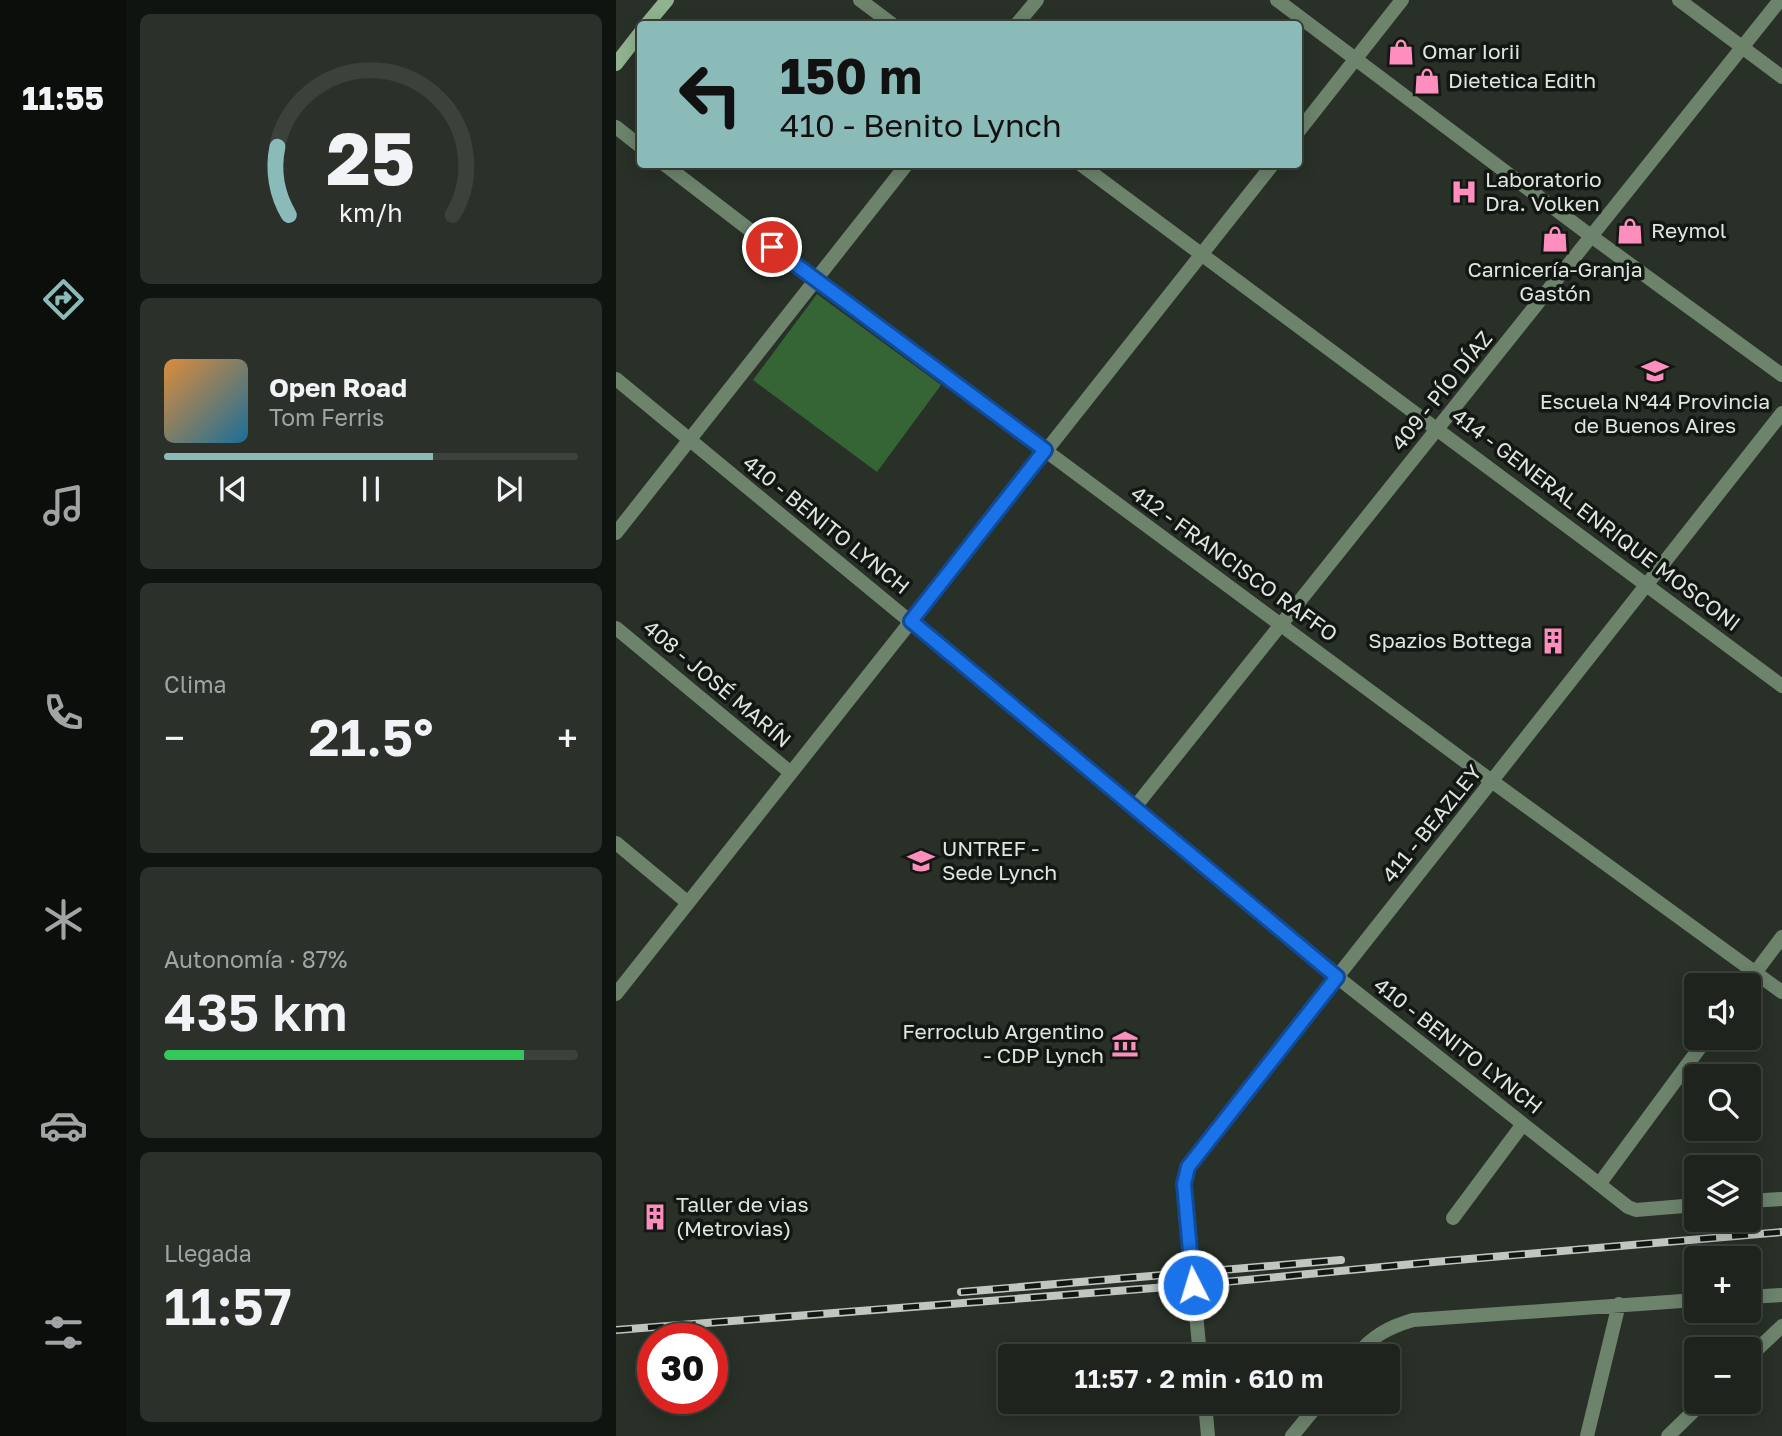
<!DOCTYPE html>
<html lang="es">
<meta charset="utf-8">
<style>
:root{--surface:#1e241d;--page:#2b302a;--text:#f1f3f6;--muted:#a1a4a4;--line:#3c413b;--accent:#8bbbb9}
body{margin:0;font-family:"Golos Text",sans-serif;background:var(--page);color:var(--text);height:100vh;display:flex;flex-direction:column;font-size:26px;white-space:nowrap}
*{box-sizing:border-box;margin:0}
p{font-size:23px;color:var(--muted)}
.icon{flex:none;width:38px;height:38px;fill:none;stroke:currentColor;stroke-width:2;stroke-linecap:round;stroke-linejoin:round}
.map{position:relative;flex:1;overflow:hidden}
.side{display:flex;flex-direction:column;gap:14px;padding:14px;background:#101410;width:490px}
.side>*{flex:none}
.banner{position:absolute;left:21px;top:21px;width:665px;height:147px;border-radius:7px;box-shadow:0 4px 18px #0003,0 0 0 2px var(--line);background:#8bbbb9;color:#111;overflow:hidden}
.controls{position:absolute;left:1068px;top:973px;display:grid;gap:14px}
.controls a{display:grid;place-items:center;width:77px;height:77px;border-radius:7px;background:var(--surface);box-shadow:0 4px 18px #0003,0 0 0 2px var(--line);font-size:35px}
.speed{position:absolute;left:21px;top:1323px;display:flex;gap:14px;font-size:35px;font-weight:700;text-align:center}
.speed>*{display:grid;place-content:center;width:91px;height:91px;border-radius:50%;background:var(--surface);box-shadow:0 4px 18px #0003,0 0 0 2px var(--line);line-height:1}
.speed .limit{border:10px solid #d22;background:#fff;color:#111}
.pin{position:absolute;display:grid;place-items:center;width:60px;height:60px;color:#fff;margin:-30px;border:4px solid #fff;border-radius:50%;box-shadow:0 2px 7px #0007}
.me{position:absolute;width:77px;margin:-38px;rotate:355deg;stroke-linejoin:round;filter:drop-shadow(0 0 5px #0008)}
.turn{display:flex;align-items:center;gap:24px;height:147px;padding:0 28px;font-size:32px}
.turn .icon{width:91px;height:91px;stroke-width:2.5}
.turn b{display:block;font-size:49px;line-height:60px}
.big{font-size:52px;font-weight:600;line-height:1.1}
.side .card{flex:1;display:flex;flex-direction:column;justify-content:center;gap:10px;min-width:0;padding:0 24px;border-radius:10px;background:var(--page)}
.side .dial{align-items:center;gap:0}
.dial svg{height:182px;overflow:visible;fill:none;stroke:var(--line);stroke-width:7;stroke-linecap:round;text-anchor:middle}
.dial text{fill:var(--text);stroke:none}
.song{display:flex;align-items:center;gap:21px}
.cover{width:84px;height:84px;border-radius:10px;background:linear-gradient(135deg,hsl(30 70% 55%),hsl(200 70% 35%))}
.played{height:7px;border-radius:4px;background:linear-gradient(90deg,var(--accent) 65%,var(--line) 65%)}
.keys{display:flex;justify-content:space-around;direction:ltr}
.heat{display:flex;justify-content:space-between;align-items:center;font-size:38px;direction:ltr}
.charge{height:10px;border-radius:5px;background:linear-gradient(90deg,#34c759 87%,var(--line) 0)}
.trip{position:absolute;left:382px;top:1344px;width:402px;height:70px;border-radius:7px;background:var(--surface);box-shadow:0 4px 18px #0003,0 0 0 2px var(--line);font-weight:600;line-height:70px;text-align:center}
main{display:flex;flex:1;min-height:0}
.tab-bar{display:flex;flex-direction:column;width:126px;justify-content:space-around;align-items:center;background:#0c0e0c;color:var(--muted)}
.tab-bar .icon{width:49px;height:49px}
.tab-bar .selected{color:var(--accent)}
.tab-bar b{font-size:32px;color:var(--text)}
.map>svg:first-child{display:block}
.green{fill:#356535}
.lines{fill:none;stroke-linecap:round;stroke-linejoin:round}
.street{stroke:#6d836c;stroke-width:14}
.secondary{stroke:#91b38f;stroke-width:14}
.rail-casing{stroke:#c1c6c0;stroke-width:8}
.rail{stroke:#131713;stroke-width:5;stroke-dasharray:16;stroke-linecap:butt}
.route-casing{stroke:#114b97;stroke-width:18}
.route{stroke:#1a73e8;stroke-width:12}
.labels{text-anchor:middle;stroke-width:7;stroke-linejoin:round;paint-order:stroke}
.poi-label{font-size:21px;fill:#e0e5df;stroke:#131713;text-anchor:start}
.street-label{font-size:21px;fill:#e0e5df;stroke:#131713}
</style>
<main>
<nav class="tab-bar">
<b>11:55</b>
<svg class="icon selected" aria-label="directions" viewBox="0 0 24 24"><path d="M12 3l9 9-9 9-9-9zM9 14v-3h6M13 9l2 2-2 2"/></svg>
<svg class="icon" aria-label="music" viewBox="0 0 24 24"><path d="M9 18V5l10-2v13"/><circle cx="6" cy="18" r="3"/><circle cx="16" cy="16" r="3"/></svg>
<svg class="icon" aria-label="phone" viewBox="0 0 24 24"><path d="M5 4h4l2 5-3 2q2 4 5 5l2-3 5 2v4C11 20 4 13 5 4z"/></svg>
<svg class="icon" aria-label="climate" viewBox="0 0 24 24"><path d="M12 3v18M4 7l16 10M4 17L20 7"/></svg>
<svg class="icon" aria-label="car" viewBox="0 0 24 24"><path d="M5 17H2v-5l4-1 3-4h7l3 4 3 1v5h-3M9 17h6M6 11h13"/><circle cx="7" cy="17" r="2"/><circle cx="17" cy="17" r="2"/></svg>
<svg class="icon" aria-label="filters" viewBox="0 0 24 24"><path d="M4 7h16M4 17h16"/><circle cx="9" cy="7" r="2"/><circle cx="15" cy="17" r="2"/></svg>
</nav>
<section class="side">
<div class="card dial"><svg viewBox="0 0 100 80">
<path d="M14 69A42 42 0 1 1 86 69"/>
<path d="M14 69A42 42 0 0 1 9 39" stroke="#8bbbb9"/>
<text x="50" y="56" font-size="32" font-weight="700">25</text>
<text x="50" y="72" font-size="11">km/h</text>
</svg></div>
<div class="card">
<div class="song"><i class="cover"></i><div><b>Open Road</b><p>Tom Ferris</p></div></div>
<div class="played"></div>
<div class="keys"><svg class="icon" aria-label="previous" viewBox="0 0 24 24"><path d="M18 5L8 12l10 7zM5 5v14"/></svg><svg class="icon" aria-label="pause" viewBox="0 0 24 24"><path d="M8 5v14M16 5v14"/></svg><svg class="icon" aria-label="next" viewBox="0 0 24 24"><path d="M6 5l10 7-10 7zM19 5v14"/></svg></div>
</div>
<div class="card"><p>Clima</p>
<div class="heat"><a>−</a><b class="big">21.5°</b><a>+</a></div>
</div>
<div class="card"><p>Autonomía · 87%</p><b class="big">435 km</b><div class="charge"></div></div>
<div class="card"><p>Llegada</p><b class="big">11:57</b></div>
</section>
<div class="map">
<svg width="1166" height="1436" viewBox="0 0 1166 1436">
<rect width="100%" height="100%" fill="#283027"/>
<path class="green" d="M201,294L325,385L261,472L137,380Z"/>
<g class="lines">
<path class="street" d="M244,0L276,24
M661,0L975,236L1166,375
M1063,0L1166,77
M401,24L421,0
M0,127L24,146
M682,132L786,0
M48,164L199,280L877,782L1166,992
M464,164L1166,686
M0,379L519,807L721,977L1012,1207L1020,1210L1080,1205
M0,533L291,164
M0,628L175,773
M519,807L1164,0
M0,843L71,902
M1130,985L1166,937
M0,994L657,164
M984,1183L1091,1038
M1132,1201L1166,1199
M837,1218L907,1124
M1132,1297L1166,1295
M584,1356L568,1184L572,1166L1166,413
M740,1356C756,1336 773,1327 797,1320L1080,1300
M1132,1358L1166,1326
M589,1402L592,1436
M676,1436L704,1402
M971,1436L1003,1304
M1052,1436L1087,1402"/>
<path class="secondary" d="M31,24L51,0
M0,64L24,33"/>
<g class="rail-casing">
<path id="rail" d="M345,1292L725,1260
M0,1330L577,1285L818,1262L1166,1232"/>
</g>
<use href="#rail" class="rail"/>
</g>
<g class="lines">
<g class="route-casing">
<path id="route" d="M156,247L429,450L295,621L721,977L572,1167L568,1184L577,1285"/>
</g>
<use href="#route" class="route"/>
</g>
<defs>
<g id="shop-bare" transform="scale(2.1)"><path d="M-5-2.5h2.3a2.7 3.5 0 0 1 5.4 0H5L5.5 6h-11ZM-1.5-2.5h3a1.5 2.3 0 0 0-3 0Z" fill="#fd8ebe" stroke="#131713" stroke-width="2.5" paint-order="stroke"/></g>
<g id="hospital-bare" transform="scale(2.1)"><path d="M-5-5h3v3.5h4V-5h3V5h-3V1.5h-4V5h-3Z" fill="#fd8ebe" stroke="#131713" stroke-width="2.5" paint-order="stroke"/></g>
<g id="school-bare" transform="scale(2.1)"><path d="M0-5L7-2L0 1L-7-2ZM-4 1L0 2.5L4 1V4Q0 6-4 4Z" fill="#fd8ebe" stroke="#131713" stroke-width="2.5" paint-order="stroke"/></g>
<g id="building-bare" transform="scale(2.1)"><path d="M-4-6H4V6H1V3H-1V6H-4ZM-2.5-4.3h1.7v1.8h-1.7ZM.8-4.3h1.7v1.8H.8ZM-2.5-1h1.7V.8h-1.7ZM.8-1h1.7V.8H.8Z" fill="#fd8ebe" stroke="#131713" stroke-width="2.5" paint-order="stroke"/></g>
<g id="university-bare" transform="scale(2.1)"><path d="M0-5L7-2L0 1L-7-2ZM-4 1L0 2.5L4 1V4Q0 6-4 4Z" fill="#fd8ebe" stroke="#131713" stroke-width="2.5" paint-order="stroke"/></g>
<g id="museum-bare" transform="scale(2.1)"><path d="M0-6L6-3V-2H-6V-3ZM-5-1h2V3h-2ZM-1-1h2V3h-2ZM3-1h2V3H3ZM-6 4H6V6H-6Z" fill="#fd8ebe" stroke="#131713" stroke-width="2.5" paint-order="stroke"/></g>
</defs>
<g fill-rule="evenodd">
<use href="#shop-bare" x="785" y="52"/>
<use href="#shop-bare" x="811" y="81"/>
<use href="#hospital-bare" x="848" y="192"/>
<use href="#shop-bare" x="1014" y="231"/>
<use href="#shop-bare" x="939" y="239"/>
<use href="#school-bare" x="1039" y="371"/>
<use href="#building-bare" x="937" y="641"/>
<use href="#university-bare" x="305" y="861"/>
<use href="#museum-bare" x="509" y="1044"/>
<use href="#building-bare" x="39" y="1217"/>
</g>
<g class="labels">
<g class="poi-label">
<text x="806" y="59">Omar Iorii</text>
<text x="832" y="88">Dietetica Edith</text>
<text x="869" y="187">Laboratorio<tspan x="869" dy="24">Dra. Volken</tspan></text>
<text x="1035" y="238">Reymol</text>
<text x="939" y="277" text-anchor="middle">Carnicería-Granja<tspan x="939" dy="24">Gastón</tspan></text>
<text x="1039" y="409" text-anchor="middle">Escuela N°44 Provincia<tspan x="1039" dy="24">de Buenos Aires</tspan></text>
<text x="916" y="648" text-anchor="end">Spazios Bottega</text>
<text x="326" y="856">UNTREF -<tspan x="326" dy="24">Sede Lynch</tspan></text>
<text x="488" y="1039" text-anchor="end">Ferroclub Argentino<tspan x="488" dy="24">- CDP Lynch</tspan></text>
<text x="60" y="1212">Taller de vias<tspan x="60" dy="24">(Metrovias)</tspan></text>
</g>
<g class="street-label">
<text transform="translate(826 391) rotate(-51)" y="7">409 - PÍO DÍAZ</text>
<text transform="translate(980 520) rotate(37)" y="7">414 - GENERAL ENRIQUE MOSCONI</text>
<text transform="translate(210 525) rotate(39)" y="7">410 - BENITO LYNCH</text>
<text transform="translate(618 564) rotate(36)" y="7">412 - FRANCISCO RAFFO</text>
<text transform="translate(101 684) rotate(40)" y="7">408 - JOSÉ MARÍN</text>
<text transform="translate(816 824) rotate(-51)" y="7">411 - BEAZLEY</text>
<text transform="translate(842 1046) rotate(38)" y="7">410 - BENITO LYNCH</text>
</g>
</g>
</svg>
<div class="controls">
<a><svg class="icon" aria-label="sound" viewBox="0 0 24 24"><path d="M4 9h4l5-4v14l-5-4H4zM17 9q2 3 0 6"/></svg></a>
<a><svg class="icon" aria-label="search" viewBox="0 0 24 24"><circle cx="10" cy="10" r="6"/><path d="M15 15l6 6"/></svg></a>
<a><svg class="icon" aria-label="layers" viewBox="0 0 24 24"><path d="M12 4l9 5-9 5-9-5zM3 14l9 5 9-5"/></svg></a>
<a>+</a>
<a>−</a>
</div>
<div class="speed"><div class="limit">30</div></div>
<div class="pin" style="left:156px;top:247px;background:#d93025"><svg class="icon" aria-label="arrive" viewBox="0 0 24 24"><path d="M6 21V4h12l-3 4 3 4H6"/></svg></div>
<svg class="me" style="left:577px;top:1285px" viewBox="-20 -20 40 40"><circle r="17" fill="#1a73e8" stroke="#fff" stroke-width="3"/><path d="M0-11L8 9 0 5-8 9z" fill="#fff"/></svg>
<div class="trip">11:57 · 2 min · 610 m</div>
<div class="banner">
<div class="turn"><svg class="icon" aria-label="left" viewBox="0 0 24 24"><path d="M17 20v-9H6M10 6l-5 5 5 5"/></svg><div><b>150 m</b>410 - Benito Lynch</div></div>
</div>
</div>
</main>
